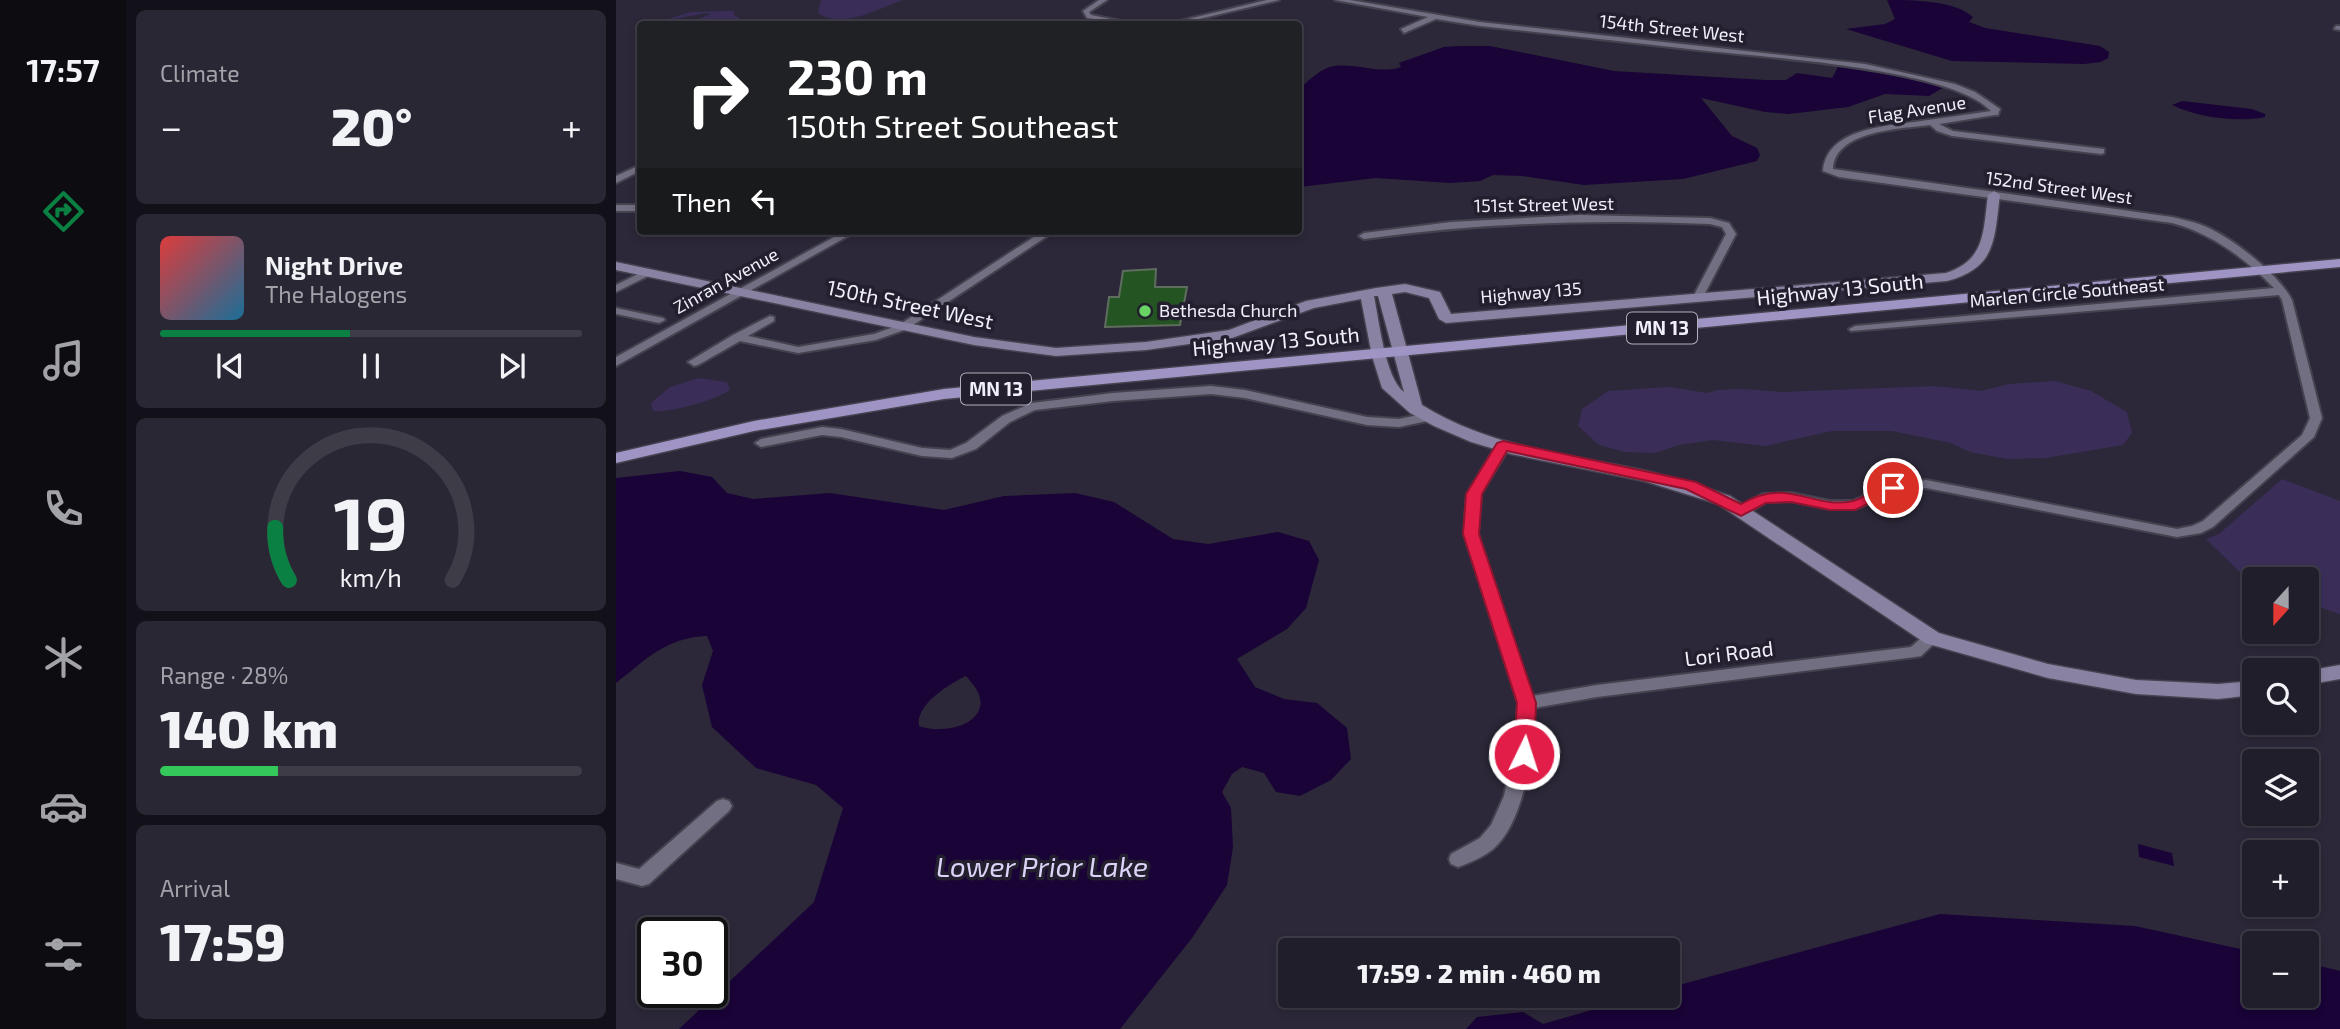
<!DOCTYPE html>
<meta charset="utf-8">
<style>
:root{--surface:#211e2b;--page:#292733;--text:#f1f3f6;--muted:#a2a2a9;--line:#3e3c47;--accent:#0b8043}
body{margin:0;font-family:"Exo 2",sans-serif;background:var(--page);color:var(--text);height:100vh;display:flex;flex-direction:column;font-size:26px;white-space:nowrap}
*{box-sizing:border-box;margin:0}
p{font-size:23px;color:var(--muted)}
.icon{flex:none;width:38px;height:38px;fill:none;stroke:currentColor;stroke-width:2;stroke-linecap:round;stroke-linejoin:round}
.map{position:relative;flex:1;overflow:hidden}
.panel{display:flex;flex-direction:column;gap:10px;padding:10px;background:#121018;width:490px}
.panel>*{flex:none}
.hud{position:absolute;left:21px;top:21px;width:665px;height:214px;border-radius:7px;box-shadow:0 4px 10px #0003,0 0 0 2px var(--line);background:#202124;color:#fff;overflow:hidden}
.needle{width:46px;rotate:201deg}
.fabs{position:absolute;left:1626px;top:567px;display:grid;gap:14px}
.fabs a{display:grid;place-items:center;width:77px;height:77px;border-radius:7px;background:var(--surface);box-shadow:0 4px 10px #0003,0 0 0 2px var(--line);font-size:35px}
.speed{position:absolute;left:21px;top:917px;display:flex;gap:14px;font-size:35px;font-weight:700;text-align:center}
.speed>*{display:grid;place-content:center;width:91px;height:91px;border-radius:50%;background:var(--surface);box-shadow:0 4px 10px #0003,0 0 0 2px var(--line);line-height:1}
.speed .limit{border:4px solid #111;border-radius:10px;background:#fff;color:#111}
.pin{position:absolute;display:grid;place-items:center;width:60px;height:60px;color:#fff;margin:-30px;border:4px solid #fff;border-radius:50%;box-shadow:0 2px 7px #0007}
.me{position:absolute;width:77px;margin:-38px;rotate:4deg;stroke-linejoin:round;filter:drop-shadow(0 0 5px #0008)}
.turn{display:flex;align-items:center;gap:24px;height:147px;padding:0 35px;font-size:32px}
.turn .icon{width:91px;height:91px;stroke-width:2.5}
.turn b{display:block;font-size:49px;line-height:60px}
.then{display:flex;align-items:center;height:66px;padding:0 35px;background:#0003;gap:14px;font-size:26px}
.big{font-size:52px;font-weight:800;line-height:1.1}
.panel .card{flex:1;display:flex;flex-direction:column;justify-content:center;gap:10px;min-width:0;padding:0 24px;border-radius:10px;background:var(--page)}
.panel .dial{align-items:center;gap:0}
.dial svg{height:182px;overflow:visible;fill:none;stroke:var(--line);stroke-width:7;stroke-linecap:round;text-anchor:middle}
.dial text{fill:var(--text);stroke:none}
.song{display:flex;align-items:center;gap:21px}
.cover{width:84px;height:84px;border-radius:10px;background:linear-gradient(135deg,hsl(0 70% 55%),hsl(200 70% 35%))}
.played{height:7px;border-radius:4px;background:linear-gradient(90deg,var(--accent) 45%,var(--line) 45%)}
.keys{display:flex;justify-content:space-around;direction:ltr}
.heat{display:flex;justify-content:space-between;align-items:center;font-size:38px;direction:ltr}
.charge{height:10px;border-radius:5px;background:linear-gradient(90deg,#34c759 28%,var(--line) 0)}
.trip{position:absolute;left:662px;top:938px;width:402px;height:70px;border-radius:7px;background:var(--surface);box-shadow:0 4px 10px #0003,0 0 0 2px var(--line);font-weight:800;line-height:70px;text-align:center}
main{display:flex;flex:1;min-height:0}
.menu{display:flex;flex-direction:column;width:126px;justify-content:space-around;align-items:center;background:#0d0c11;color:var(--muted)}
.menu .icon{width:49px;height:49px}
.menu .on{color:var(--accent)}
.menu b{font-size:32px;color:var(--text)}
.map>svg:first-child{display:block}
.green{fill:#3a2e59}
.water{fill:#190337;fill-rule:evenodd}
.building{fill:#255423;stroke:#5e6d5d;stroke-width:2}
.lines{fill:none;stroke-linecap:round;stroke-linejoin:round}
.street-casing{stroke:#45424f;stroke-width:4}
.secondary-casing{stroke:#45424f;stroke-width:3}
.primary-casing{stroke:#45424f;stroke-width:3}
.street{fill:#736f82;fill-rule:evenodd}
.secondary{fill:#8a82a3;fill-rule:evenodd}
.primary{fill:#a094c5;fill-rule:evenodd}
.route{fill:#e11d48;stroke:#92132f;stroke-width:2}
.poi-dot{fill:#69d464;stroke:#231f2e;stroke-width:2.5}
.labels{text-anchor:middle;stroke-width:7;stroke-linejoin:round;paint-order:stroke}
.far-street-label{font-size:18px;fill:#f1effa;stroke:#231f2e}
.far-poi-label{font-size:18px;fill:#f1effa;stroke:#231f2e;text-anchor:start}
.shield{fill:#231f2e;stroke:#b3b1bd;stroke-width:2}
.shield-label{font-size:19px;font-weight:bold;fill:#f1effa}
.street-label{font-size:21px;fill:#f1effa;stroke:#231f2e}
.near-water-label{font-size:28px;font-style:italic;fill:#dcd4f8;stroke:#231f2e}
</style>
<main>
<nav class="menu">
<b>17:57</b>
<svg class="icon on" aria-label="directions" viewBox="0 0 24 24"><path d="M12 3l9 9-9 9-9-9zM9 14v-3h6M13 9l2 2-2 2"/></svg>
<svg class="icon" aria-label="music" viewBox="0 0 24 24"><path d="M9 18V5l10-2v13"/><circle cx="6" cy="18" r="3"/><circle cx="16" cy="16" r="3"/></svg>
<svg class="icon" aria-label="phone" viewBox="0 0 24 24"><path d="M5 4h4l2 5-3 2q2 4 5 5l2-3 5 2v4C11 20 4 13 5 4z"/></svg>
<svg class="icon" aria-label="climate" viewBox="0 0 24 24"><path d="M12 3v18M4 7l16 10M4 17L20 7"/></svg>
<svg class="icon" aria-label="car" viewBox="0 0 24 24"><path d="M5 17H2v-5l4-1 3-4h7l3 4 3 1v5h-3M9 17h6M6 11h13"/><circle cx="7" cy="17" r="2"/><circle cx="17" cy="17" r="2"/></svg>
<svg class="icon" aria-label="filters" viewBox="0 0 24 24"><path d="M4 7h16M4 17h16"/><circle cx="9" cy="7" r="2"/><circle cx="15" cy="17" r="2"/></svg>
</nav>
<section class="panel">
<div class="card"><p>Climate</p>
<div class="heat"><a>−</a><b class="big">20°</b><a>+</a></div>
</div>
<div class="card">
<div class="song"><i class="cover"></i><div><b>Night Drive</b><p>The Halogens</p></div></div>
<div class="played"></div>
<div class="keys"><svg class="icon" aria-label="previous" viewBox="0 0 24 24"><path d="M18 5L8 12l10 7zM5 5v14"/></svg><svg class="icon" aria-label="pause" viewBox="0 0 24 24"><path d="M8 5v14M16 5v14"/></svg><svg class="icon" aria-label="next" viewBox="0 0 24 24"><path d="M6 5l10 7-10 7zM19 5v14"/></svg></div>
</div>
<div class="card dial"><svg viewBox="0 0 100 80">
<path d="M14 69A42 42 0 1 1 86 69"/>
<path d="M14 69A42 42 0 0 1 8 46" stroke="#0b8043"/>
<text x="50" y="56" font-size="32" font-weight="700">19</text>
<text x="50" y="72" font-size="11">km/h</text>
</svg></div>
<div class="card"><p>Range · 28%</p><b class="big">140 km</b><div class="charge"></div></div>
<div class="card"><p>Arrival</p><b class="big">17:59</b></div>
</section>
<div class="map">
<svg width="1724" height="1029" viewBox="0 0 1724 1029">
<rect width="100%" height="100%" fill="#2c2839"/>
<path class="green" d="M205,0H287C263,8 227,30 202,13Z
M118,11V15L133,24H114L103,20L85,24L72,23L95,14L91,13L43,22L74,12Z
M83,378L111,382L114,390C100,400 54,413 37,411L35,403L54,387Z
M1439,381L1475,391L1511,412L1516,433L1507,445L1430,458L1391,459L1354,452L1335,443L1276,431H1216L1149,446L1097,440L1063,445L1039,453L1009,452L983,445L962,426L966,409L992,391L1053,387L1091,393L1101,390L1126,389L1166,392L1319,386L1365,391L1393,384Z
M1666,479L1724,501V614L1691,603L1690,579H1638V586L1590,539L1603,534Z"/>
<path class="water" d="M1271,0C1296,0 1338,0 1357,17L1353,22L1369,28L1484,46L1493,52L1492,58L1485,62L1468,64L1336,61L1230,29L1269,24L1279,19Z
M842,46H874L998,71L1150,80H1170L1181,73L1216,78L1223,65C1247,67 1308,75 1328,87L1313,96L1269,94L1232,107L1173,114L1149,112L1085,98L1116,136L1141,148L1144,155L1141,161L1067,179L968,185L906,176L877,175L864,181L834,183L760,178L683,187L682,90C691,82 703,70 714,67C737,61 762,75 785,67L783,63L828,47Z
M1566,101L1636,109L1649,114V117C1621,123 1581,117 1556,105Z
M64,471L96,477L111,493L137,499L214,493L328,510L388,496L459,493L498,502L557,539L592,544L662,532L693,541L703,560L690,608L671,629L621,659L639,687L668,699L701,703L731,728L735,759L715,780L684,796L660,792L648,773L626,767L616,774L606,792L615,808L617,847L611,885L576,938L504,1029H63L198,902L227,808L200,785L140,768L96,727L86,685L97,651L91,636C49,638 31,659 0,683V478ZM350,676C357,684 367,695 364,707C359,729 320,733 303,726C299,705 333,684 350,676Z
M1522,844L1556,853L1558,866L1523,857Z
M1324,914L1519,926L1638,952V996H1690L1691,963L1720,970L1724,971V1029H850L861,1017L907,1012L927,1024L1024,996H1052V988Z"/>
<path class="building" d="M540,269L539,287H571L564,325L489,327L493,297H503L507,271Z"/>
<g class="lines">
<g class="street-casing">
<path id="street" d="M483,0H491L473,12L475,15L510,22L513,24L471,18L467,11Z
M651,0H663L562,24H551Z
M719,0H734L864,22L1249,64L1339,84L1359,92L1384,109L1382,115H1379L1323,124L1337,131L1488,149V153L1485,154L1336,136L1321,131L1314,125C1285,129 1219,130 1217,169L1556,217C1565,219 1574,221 1583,224C1612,234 1662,273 1676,300L1706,418L1698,437L1597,527L1585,533L1561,537L1310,488L1280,492L1239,509H1214L1175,501L1150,502L1130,514H1120L1118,511L1120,508L1147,494L1175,493L1214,501H1237L1272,485L1310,480L1561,529L1576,526L1587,521L1686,435L1694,418L1666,300L1663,295L1235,331L1233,329L1239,326L1658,288C1630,259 1595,233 1556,223L1223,177L1207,171C1211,127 1273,126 1305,121C1329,118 1352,114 1375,111C1335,68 1145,57 1082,50C1009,42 937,34 864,26L820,19L788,33L785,29L812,17Z
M1720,26H1724V30L1718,29Z
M24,165V171L0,183V176Z
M0,205H24V211H0Z
M963,215L1094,218L1113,223L1120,234L1087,297L1082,300L1077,297L1110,234L1106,227L1094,224C978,219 863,223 748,239L743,236L748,233L835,222Z
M229,231H241L0,366V357Z
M427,231H439L291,329L260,340L182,353L124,341L82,365L78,366L72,362L117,335L154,316L158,317V321L132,336L182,347L258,334L283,325Z
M32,269L37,272L36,274L0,292V285Z
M0,308L47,318L49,320L43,323L0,314Z
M595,386L629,390L751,417L783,419L812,413L818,417L816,420L783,427L751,425L629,398L595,394L497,401L419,410L394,422L360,449L336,458L306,456L225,437L206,435L145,447L139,443L145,439L206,427L225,429L306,448L334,450L350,443L386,416L416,403L497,393Z
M887,442L894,446L865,494L862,534L916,696L981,685L1295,647C1303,640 1310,631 1322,634L1324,638L1305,656L1299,657L981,697L918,708C918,747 909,823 876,850C867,857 853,863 842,867L835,864L833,859L835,854L864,838L875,825L888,796L900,738L902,703L848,534L851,494L882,443Z
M107,799L113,801L116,806L113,811L33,884L26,886L0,879V863L23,869L101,801Z"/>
</g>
<g class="secondary-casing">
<path id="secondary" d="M1378,191L1384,195C1378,239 1381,268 1331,281L830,323L823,319L813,298L789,292L776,294L806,405C873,447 951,454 1026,470C1056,477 1085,486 1114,496L1323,633L1432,664L1520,680L1602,684L1638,681V695L1602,699L1520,694L1432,678L1309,643L1102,504L1028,481L895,454L855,442L818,426L794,413L766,388L756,356L745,299L698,308L616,338L530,350L440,356L358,345L0,270V262L358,337L440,348L530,342L613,330L690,301L760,288L789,284L824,292L835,314L1330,273C1370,260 1367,231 1372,195ZM758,296H762L788,392C769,378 763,320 758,296Z
M1724,665V679L1690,685V671Z"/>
</g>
<g class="primary-casing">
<path id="primary" d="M1724,259V267L328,399L138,431L0,463V453L138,421L328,389Z"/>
</g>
<use href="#street" class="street"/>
<use href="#secondary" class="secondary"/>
<use href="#primary" class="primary"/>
</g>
<path class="route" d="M887,441L1080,482L1125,504C1173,476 1196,510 1237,501C1252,497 1267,481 1283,485L1285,488L1239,510H1214L1175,502L1150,503L1125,516L1070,489L891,451L866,494L863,534L920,703L918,754L915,759L908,762L901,759L898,754L901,703L847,534L850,494L881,443Z"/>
<circle class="poi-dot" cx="529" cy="311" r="7"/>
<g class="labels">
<g class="far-street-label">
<text transform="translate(1056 29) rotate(6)" y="6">154th Street West</text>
<text transform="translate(1301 110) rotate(-9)" y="6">Flag Avenue</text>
<text transform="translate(1443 188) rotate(8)" y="6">152nd Street West</text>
<text transform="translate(928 205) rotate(-1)" y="6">151st Street West</text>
<text transform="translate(110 281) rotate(-29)" y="6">Zinran Avenue</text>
<text transform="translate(915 293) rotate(-5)" y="6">Highway 135</text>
<text transform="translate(1451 293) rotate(-5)" y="6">Marlen Circle Southeast</text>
</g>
<g class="far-poi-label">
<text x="543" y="317">Bethesda Church</text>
</g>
<g class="shield">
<rect x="1011" y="312.5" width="70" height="31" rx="5"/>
<rect x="345" y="373.5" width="70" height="31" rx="5"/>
</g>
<g class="shield-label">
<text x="1046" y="335">MN 13</text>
<text x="380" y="396">MN 13</text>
</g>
<g class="street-label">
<text transform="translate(1224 290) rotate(-6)" y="7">Highway 13 South</text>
<text transform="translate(294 305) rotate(12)" y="7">150th Street West</text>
<text transform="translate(660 342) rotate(-5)" y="7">Highway 13 South</text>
<text transform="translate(1113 654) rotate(-7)" y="7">Lori Road</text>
</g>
<g class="near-water-label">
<text x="426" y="877">Lower Prior Lake</text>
</g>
</g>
</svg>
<div class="fabs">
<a><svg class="needle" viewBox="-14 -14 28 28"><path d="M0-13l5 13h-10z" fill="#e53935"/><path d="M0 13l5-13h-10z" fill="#a2a2a9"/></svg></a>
<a><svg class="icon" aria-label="search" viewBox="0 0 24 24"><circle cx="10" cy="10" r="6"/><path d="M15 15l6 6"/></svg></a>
<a><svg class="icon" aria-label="layers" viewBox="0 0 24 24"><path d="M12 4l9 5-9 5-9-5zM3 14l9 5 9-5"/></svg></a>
<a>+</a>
<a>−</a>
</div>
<div class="speed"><div class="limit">30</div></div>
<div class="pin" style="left:1277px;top:488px;background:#d93025"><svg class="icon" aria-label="arrive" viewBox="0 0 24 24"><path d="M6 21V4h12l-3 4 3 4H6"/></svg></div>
<svg class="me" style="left:908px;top:754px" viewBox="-20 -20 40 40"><circle r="17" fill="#e11d48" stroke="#fff" stroke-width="3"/><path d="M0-11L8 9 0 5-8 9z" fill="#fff"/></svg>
<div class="trip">17:59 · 2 min · 460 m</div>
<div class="hud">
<div class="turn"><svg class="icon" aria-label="right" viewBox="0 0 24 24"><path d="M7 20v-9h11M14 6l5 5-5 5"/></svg><div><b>230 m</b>150th Street Southeast</div></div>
<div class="then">Then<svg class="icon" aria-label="left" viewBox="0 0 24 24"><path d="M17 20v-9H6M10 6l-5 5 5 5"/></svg></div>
</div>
</div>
</main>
